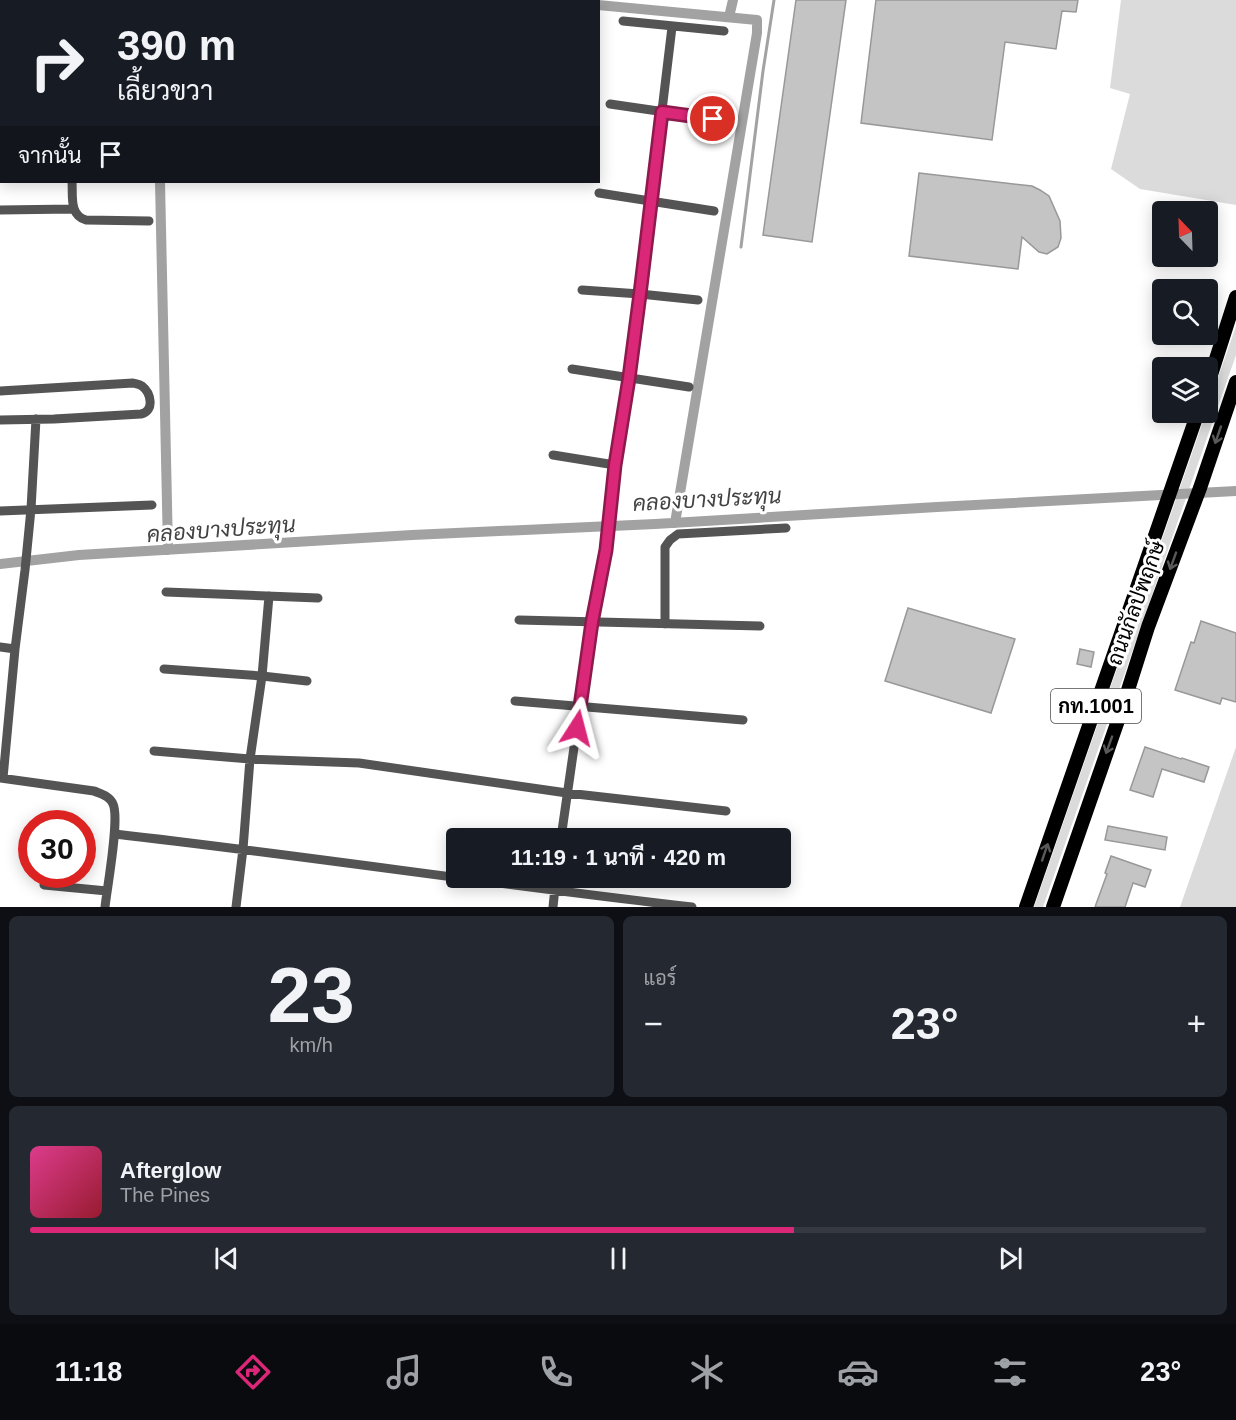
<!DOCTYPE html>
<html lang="th">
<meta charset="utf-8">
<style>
:root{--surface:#171b24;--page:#242831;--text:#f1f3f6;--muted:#9ea1a6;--line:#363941;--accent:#db2777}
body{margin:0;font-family:Helvetica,Sarabun,sans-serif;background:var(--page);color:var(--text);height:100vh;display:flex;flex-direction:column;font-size:22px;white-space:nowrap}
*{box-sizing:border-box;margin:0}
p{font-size:20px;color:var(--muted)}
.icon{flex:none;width:33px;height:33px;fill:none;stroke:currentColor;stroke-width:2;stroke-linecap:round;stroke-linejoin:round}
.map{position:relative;height:907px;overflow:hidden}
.panel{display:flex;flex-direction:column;gap:9px;padding:9px;background:#0d0f14;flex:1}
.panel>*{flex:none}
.hud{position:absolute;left:0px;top:0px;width:600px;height:183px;box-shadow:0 3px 15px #0003;background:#171b24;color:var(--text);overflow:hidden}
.needle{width:39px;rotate:337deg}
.buttons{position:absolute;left:1152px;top:201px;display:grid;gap:12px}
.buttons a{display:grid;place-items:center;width:66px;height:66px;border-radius:6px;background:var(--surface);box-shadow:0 3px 15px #0003;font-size:30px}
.speed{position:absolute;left:18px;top:810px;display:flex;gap:12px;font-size:30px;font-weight:700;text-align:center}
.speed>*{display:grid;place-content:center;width:78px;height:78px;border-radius:50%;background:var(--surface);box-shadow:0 3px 15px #0003;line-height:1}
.speed .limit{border:9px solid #d22;background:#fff;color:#111}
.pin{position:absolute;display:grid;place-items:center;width:51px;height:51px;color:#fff;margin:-26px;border:3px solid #fff;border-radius:50%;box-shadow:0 2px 6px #0007}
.me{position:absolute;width:66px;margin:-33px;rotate:9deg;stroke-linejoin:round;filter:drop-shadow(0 0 4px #0008)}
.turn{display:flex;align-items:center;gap:21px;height:126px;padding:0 18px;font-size:27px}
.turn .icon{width:78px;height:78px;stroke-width:2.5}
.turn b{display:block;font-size:42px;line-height:51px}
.then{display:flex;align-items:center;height:57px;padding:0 18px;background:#0003;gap:12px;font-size:22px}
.big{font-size:45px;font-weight:700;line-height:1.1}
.panel .tile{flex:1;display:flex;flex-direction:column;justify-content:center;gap:9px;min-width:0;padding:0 21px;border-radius:9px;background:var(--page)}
.panel .dial{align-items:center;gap:0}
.dial b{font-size:78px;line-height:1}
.song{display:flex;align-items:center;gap:18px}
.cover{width:72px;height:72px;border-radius:9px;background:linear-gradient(135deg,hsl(330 70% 55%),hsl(350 70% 35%))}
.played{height:6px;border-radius:3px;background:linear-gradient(90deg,var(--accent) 65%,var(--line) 65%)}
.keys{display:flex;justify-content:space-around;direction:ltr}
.heat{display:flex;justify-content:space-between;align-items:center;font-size:33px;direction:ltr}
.panel .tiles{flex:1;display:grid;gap:9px;grid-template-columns:1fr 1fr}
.tile:last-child{grid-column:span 2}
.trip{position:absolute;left:446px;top:828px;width:345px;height:60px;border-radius:6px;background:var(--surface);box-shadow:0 3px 15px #0003;font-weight:700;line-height:60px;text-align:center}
.tabs{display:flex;height:96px;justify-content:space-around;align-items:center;background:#090b0e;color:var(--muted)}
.tabs .icon{width:42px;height:42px}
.tabs .active{color:var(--accent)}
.tabs b{font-size:27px;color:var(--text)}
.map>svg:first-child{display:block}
.green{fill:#dbdbdb}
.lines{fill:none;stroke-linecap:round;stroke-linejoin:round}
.stream{stroke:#a2a2a2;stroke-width:3}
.canal{stroke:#a2a2a2;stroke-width:10}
.building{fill:#c4c4c4;stroke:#989898;stroke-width:1.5}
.street{stroke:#545454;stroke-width:9}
.primary{stroke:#000;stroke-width:14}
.oneway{stroke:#595959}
.route-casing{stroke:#8e194d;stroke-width:15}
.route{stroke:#db2777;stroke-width:10}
.labels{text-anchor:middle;stroke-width:6;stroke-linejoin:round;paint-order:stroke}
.shield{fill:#fff;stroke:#4c4c4c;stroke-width:1.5}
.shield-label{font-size:20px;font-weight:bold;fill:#000}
.street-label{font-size:21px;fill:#000;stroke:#fff}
.water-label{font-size:22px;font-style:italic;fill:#434343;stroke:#fff}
</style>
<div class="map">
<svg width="1236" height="907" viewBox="0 0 1236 907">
<rect width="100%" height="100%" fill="#fff"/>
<path class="green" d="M1121,0H1236V205L1140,189L1111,169L1130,94L1110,88Z
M1236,326V355L1043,907H1034L1206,413L1208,412V407Z
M1236,747V907H1180Z"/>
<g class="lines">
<path class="stream" d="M741,247L763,71L774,0"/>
<path class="canal" d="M559,1L560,2
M161,2V0
M598,5L757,20V33C729,196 703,360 675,523
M729,17L733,0
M160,182L168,550
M0,564L79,555L412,535L655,524L937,507L1236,491"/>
</g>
<path class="building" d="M796,0H846L812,242L763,235Z
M876,0H1078L1076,12L1062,11L1056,49L1005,42L992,140L861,123Z
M919,173L1032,186L1040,190L1049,196L1060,221L1061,238L1058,247L1047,254L1039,252L1022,237L1018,269L909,256Z
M908,608L1015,639L991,713L885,681Z
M1201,621L1236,633V702L1222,698L1220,704L1175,690L1191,642L1194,643Z
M1080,649L1094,652L1091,667L1077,664Z
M1145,747L1181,759L1182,758L1209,767L1204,782L1162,769L1153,797L1130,790Z
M1108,826L1167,837L1165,850L1105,840Z
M1111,856L1151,870L1145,887L1133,883L1125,907H1095L1107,874L1105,873Z"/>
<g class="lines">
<path class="street" d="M74,0V2
M623,21L724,31
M0,79H2
M610,104L713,119
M0,144H2
M72,182C73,196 69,215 86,220L149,221
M599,193L714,211
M0,210L73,209
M582,290L640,294L698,300
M572,369L689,387
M0,391L133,383C137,384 139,384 142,386C151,393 155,411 141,414L54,419L0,420
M553,455L615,465
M0,511L152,505
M166,592L318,598
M519,620L760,626
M665,624V547L670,540L678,534L786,528
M0,647L15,649
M164,669L262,676L307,681
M515,701L743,720
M154,751L250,759L359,763L567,793L726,811
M0,778L94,791C101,794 110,796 113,804C120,818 107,888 105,907
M3,778L15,649L25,570L31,509L36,419
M115,834C307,856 499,885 692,907
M561,838L592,622L606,550L615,465L629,378L640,294L672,27
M44,885L107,891
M236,907L243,849L250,759L262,676L269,596
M553,907L556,878"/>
<path class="primary" d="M1208,384L1236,297
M1026,907L1198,412
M1053,907L1122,709L1148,627L1200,488L1236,382"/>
</g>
<defs><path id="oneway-shaft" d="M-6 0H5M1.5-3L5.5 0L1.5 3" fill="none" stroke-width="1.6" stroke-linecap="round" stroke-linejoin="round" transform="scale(1.5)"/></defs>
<g class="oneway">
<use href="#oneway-shaft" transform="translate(1218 435) rotate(109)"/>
<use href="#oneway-shaft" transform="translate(1173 561) rotate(110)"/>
<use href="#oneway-shaft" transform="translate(1109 745) rotate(110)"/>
<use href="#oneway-shaft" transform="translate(1045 852) rotate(-71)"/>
</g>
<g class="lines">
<g class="route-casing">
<path id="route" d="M577,728L592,622L606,550L615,465L629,378L640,294L662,112L713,119"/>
</g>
<use href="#route" class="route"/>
</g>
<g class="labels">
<rect class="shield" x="1051" y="689" width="90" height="34" rx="4.5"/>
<g class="shield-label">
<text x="1096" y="713">กท.1001</text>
</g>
<g class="street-label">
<text transform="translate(1136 603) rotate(-70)" y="7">ถนนกัลปพฤกษ์</text>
</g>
<g class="water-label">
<text transform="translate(707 499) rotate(-3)" y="8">คลองบางประทุน</text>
<text transform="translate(221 529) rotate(-4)" y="8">คลองบางประทุน</text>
</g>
</g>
</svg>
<div class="buttons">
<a><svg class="needle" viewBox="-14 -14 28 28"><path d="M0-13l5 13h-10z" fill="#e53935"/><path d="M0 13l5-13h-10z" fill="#9ea1a6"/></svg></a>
<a><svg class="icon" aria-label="search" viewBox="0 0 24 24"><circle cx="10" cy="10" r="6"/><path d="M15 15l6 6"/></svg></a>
<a><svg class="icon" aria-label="layers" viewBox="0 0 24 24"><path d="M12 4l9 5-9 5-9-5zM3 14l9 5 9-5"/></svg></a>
</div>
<div class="speed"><div class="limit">30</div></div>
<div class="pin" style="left:713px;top:119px;background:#d93025"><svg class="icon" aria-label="arrive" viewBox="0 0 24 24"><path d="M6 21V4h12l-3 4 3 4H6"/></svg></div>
<svg class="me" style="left:577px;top:728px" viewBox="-20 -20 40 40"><path d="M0-17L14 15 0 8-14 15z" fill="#db2777" stroke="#fff" stroke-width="4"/></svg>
<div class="trip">11:19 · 1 นาที · 420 m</div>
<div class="hud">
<div class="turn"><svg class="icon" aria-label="right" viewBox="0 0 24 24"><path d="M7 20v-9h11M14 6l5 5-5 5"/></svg><div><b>390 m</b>เลี้ยวขวา</div></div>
<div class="then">จากนั้น<svg class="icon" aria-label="arrive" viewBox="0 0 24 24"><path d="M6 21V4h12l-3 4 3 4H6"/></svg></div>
</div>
</div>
<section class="panel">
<div class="tiles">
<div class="tile dial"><b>23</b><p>km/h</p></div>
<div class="tile"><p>แอร์</p>
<div class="heat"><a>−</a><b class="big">23°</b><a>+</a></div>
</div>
<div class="tile">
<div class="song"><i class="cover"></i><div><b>Afterglow</b><p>The Pines</p></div></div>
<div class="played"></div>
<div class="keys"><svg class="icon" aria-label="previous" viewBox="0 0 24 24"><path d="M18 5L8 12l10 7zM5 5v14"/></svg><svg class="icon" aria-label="pause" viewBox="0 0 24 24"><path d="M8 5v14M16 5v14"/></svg><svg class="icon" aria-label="next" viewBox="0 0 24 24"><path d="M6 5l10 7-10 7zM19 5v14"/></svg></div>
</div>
</div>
</section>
<nav class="tabs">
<b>11:18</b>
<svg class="icon active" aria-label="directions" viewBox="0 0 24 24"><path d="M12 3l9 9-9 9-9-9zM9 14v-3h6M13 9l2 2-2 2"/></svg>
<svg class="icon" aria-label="music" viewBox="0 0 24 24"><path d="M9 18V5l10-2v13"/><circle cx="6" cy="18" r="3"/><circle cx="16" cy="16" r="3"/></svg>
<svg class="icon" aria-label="phone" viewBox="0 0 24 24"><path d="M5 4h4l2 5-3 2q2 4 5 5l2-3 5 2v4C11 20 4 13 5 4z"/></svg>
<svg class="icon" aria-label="climate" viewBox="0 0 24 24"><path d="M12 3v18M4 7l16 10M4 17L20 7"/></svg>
<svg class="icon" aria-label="car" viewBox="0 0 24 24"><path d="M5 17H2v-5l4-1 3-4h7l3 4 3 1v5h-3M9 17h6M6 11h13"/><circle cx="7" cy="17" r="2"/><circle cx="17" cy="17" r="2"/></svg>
<svg class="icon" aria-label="filters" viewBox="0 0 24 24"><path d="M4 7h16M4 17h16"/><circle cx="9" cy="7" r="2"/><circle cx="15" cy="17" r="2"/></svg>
<b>23°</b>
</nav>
